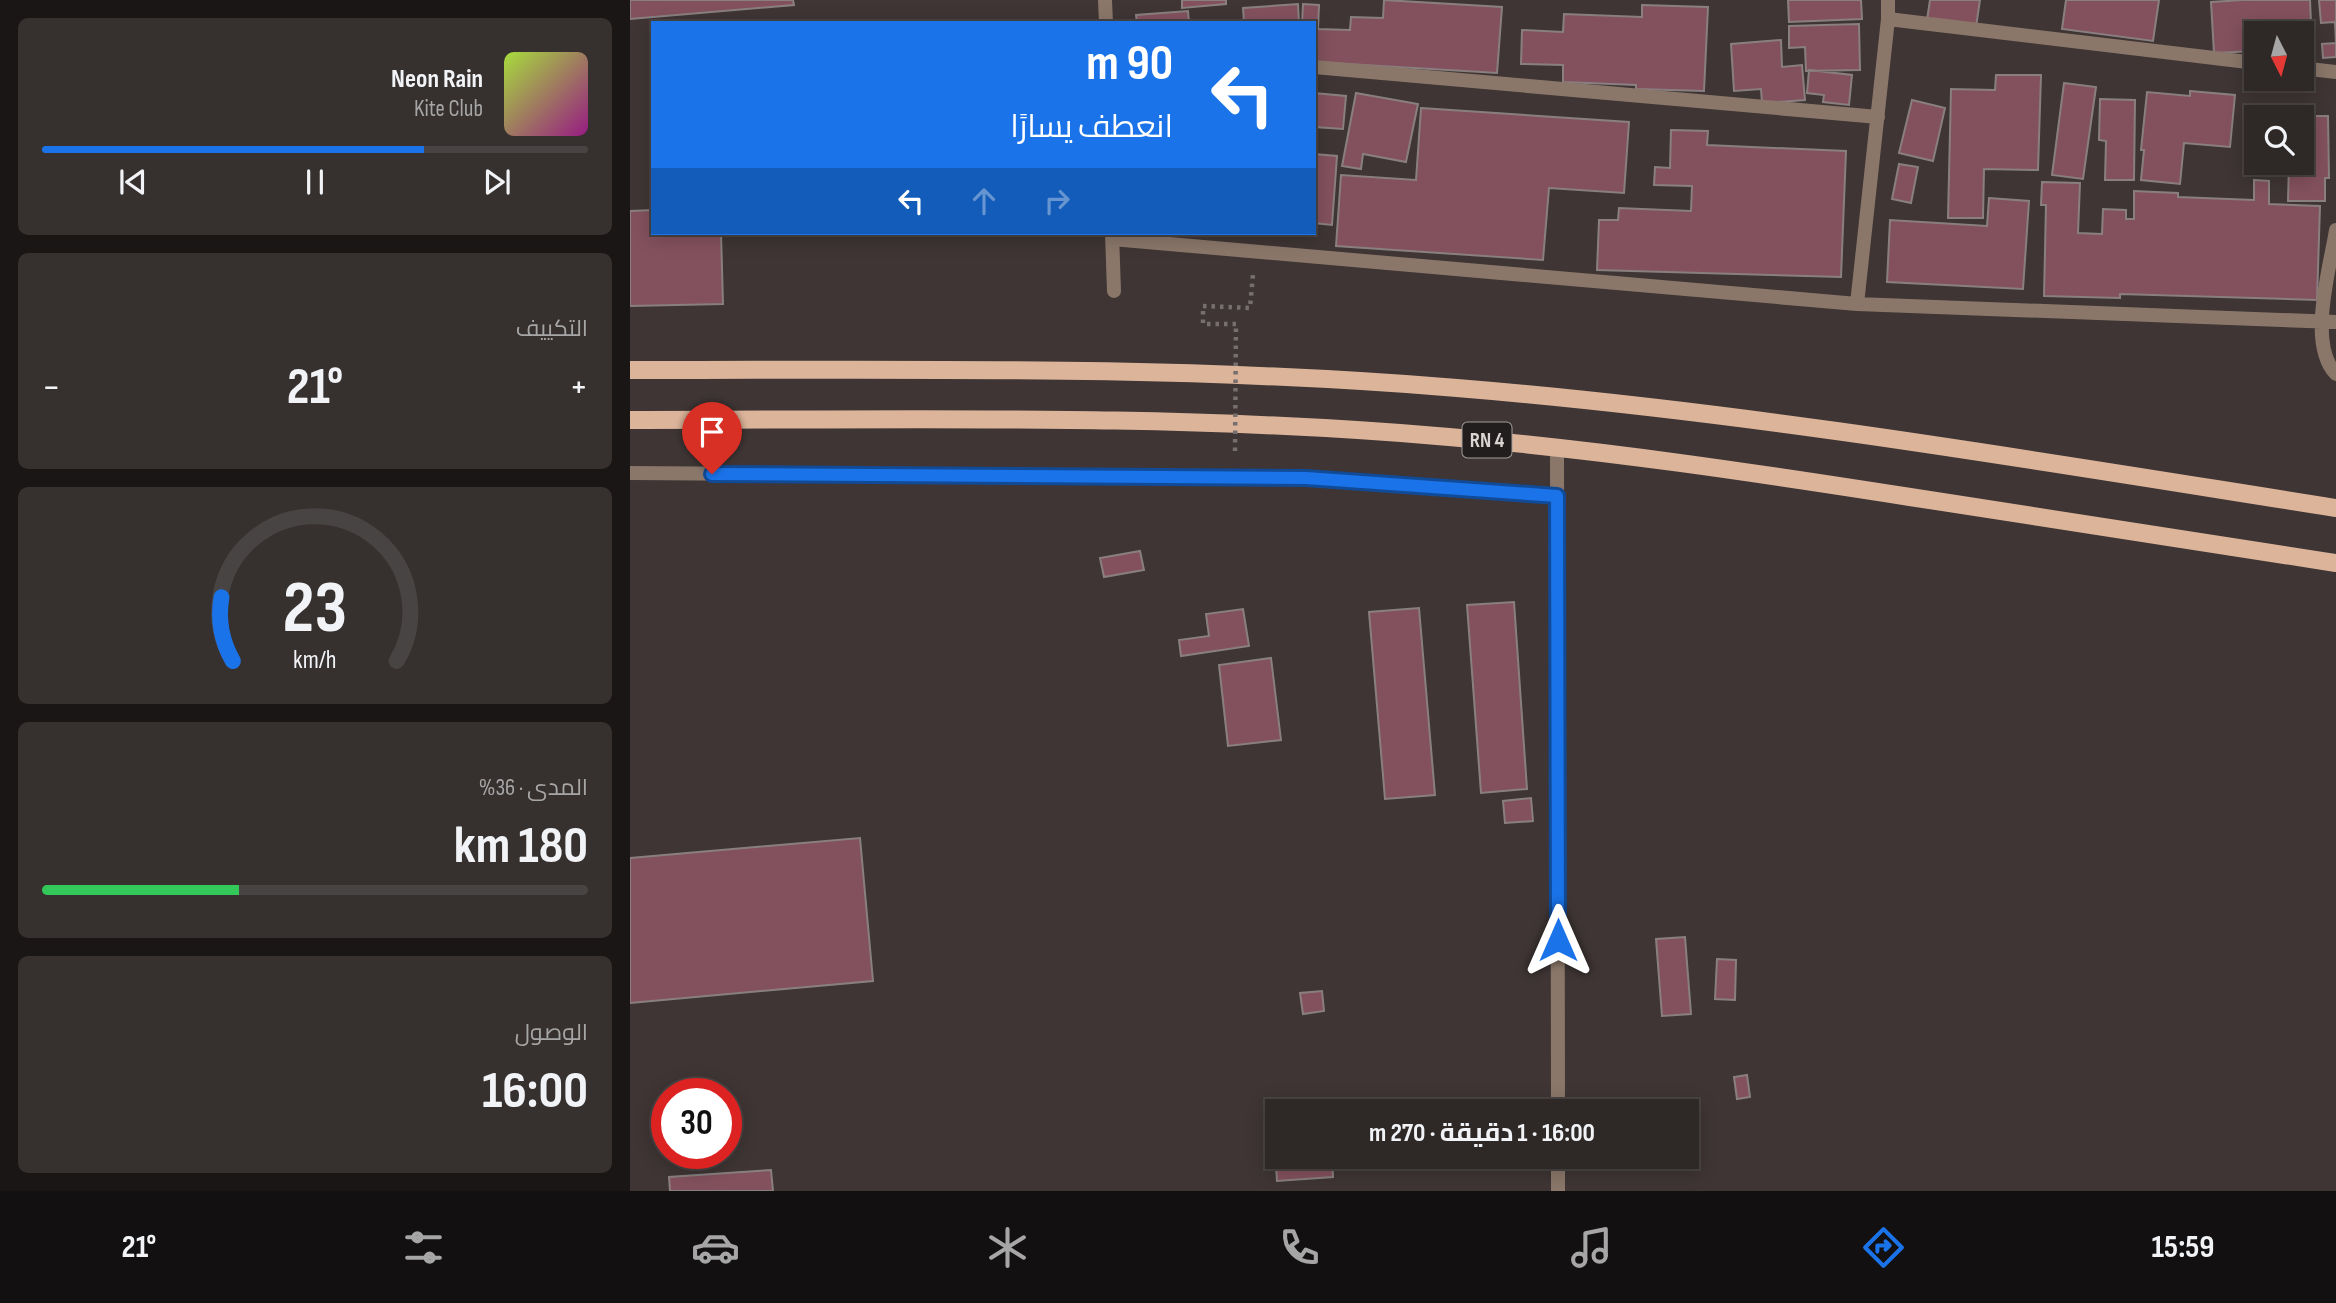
<!DOCTYPE html>
<html lang="ar">
<meta charset="utf-8">
<style>
:root{--surface:#2e2827;--page:#36302f;--text:#f1f3f6;--muted:#a7a6a7;--line:#494444;--accent:#1a73e8}
body{margin:0;font-family:"Sofia Sans Condensed",Cairo,sans-serif;background:var(--page);color:var(--text);direction:rtl;height:100vh;display:flex;flex-direction:column;font-size:26px;white-space:nowrap}
*{box-sizing:border-box;margin:0}
p{font-size:23px;color:var(--muted)}
.icon{flex:none;width:38px;height:38px;fill:none;stroke:currentColor;stroke-width:2;stroke-linecap:round;stroke-linejoin:round}
.map{position:relative;flex:1;overflow:hidden;direction:ltr}
.drawer{display:flex;flex-direction:column;gap:18px;padding:18px;background:#191615;width:630px}
.drawer>*{flex:none}
.hud{position:absolute;left:21px;top:21px;width:665px;height:214px;border-radius:0px;box-shadow:0 4px 18px #0003,0 0 0 2px var(--line);direction:rtl;background:#1a73e8;color:#fff;overflow:hidden}
.needle{width:46px;rotate:174deg}
.tools{position:absolute;left:1614px;top:21px;display:grid;gap:14px}
.tools a{display:grid;place-items:center;width:70px;height:70px;border-radius:0px;background:var(--surface);box-shadow:0 4px 18px #0003,0 0 0 2px var(--line);font-size:35px}
.speed{position:absolute;left:21px;top:1078px;display:flex;gap:14px;font-size:35px;font-weight:700;text-align:center}
.speed>*{display:grid;place-content:center;width:91px;height:91px;border-radius:50%;background:var(--surface);box-shadow:0 4px 18px #0003,0 0 0 2px var(--line);line-height:1}
.speed .limit{border:10px solid #d22;background:#fff;color:#111}
.pin{position:absolute;display:grid;place-items:center;width:60px;height:60px;color:#fff;margin:-72px -30px;border-radius:50% 50% 50% 0;rotate:-45deg;box-shadow:0 0 7px #0007}
.pin .icon{rotate:45deg}
.me{position:absolute;width:77px;margin:-38px;rotate:0deg;stroke-linejoin:round;filter:drop-shadow(0 0 5px #0008)}
.turn{display:flex;align-items:center;gap:24px;height:147px;padding:0 28px;font-size:32px}
.turn .icon{width:91px;height:91px;stroke-width:2.5}
.turn b{display:block;font-size:49px;line-height:60px}
.lanes{display:flex;align-items:center;height:66px;padding:0 28px;background:#0003;justify-content:center;gap:35px;direction:ltr}
.lanes .off{opacity:.35}
.big{font-size:52px;font-weight:700;line-height:1.1}
.drawer .widget{flex:1;display:flex;flex-direction:column;justify-content:center;gap:10px;min-width:0;padding:0 24px;border-radius:10px;background:var(--page)}
.drawer .dial{align-items:center;gap:0}
.dial svg{height:182px;overflow:visible;fill:none;stroke:var(--line);stroke-width:7;stroke-linecap:round;text-anchor:middle}
.dial text{fill:var(--text);stroke:none}
.song{display:flex;align-items:center;gap:21px}
.cover{width:84px;height:84px;border-radius:10px;background:linear-gradient(135deg,hsl(80 70% 55%),hsl(310 70% 35%))}
.played{height:7px;border-radius:4px;background:linear-gradient(90deg,var(--accent) 70%,var(--line) 70%)}
.keys{display:flex;justify-content:space-around;direction:ltr}
.heat{display:flex;justify-content:space-between;align-items:center;font-size:38px;direction:ltr}
.charge{height:10px;border-radius:5px;background:linear-gradient(90deg,#34c759 36%,var(--line) 0)}
.trip{position:absolute;left:635px;top:1099px;width:434px;height:70px;border-radius:0px;background:var(--surface);box-shadow:0 4px 18px #0003,0 0 0 2px var(--line);font-weight:700;line-height:70px;text-align:center;direction:rtl}
.dock{display:flex;height:112px;justify-content:space-around;align-items:center;background:#121010;color:var(--muted)}
.dock .icon{width:49px;height:49px}
.dock .active{color:var(--accent)}
.dock b{font-size:32px;color:var(--text)}
main{display:flex;flex:1;min-height:0}
.map>svg:first-child{display:block}
.building{fill:#83515e;stroke:#897f81;stroke-width:2}
.lines{fill:none;stroke-linecap:round;stroke-linejoin:round}
.path{stroke:#776f6e;stroke-width:4.5;stroke-dasharray:3.5 5;stroke-linecap:butt}
.minor{stroke:#8a776a;stroke-width:14}
.primary{stroke:#dbb49a;stroke-width:18}
.path-bridge{stroke:#776f6e;stroke-width:4.5;stroke-dasharray:3.5 5;stroke-linecap:butt}
.route-casing{stroke:#114b97;stroke-width:18}
.route{stroke:#1a73e8;stroke-width:12}
.labels{text-anchor:middle;stroke-width:7;stroke-linejoin:round;paint-order:stroke}
.shield{fill:#221e1d;stroke:#a39d9c;stroke-width:2}
.shield-label{font-size:21px;font-weight:bold;fill:#dad4d3}
</style>
<main>
<div class="map">
<svg width="1706" height="1191" viewBox="0 0 1706 1191">
<rect width="100%" height="100%" fill="#3e3534"/>
<path class="building" d="M0,0H163L164,5L0,19Z
M552,0H596V4L552,8Z
M754,0L872,7L867,73L684,62V23H672L673,4L689,5L688,29L720,30L721,17L753,18Z
M1158,0H1231L1232,19L1159,22Z
M1300,0H1350L1346,27L1297,20Z
M1436,0H1529L1523,41L1432,29Z
M1612,0H1680L1682,48H1671V33H1626V51L1584,53L1581,2Z
M1689,0H1706V57L1693,58L1692,44L1706,43L1705,22L1691,23Z
M668,4L669,23H614L613,8Z
M1012,5L1078,7L1074,91L1006,89V85L933,82V65L891,64L892,30L933,32L934,14L1012,17Z
M558,11L559,23H507L506,15Z
M1229,24L1230,70L1176,71L1175,47L1159,48V26Z
M1151,40L1152,67L1172,65L1175,100L1132,103L1131,89L1104,91L1101,44Z
M1179,70L1222,75L1219,105L1193,102L1194,95L1177,93Z
M1366,75H1411L1408,170L1354,169L1353,218H1318L1321,89L1365,90Z
M1434,83L1466,87L1453,179L1422,175Z
M1560,91L1605,95L1600,147L1554,143L1550,184L1511,180L1514,150H1511L1517,92L1560,96Z
M684,93L716,96L713,129L684,127Z
M726,93L788,104L776,162L733,154L731,169L712,166Z
M1470,99L1505,100L1504,180H1475L1476,141L1469,140Z
M1282,100L1315,108L1303,161L1269,153Z
M791,108L999,122L994,193L919,188L913,260L706,246L711,175L786,180Z
M1659,116H1698L1699,178H1695V201H1658L1659,163H1671V117Z
M1041,130L1078,131L1077,145L1216,151L1211,277L967,270L969,220H988L989,208L1061,211L1062,186L1024,185L1025,167L1040,168Z
M684,154L707,156L702,225L684,223Z
M1269,164L1288,167L1281,203L1262,199Z
M1624,180L1639,181V204L1690,206L1687,300L1490,294V298L1414,296L1416,205H1411L1412,182L1450,183L1448,233L1472,234L1473,209L1496,210V219H1504V191L1548,193V197L1624,200Z
M1359,198L1399,201L1393,289L1257,282L1260,220L1357,226Z
M23,210V233H91L93,304L0,306V211Z
M510,551L514,570L474,577L470,558Z
M884,602L897,789L851,793L837,605Z
M789,608L805,795L755,799L739,612Z
M613,609L619,646L551,656L549,640L579,636L576,614Z
M641,658L651,740L598,746L589,665Z
M901,798L903,821L875,823L873,801Z
M230,838L243,981L0,1003V858Z
M1055,937L1061,1014L1032,1016L1026,939Z
M1087,959L1106,960L1105,1000L1085,999Z
M692,991L694,1011L673,1014L670,993Z
M1117,1075L1120,1097L1107,1099L1104,1077Z
M644,1135H648V1157H702L703,1177L647,1181Z
M141,1170L143,1191H40L39,1177Z"/>
<g class="lines">
<path class="path" d="M606,324H573V306L620,308L623,274"/>
<path class="minor" d="M475,0L476,23
M1258,19L1626,63
M684,67L1248,117
M1671,68L1706,72
M1706,230C1700,268 1677,344 1706,374
M482,233L484,291
M482,239L1227,304L1706,322
M1227,304L1258,19V0
M927,447L928,1111
M0,473L676,478L927,496
M928,1157V1191"/>
<path class="primary" d="M0,370C276,370 552,365 827,388C1122,412 1414,462 1706,508
M0,420C273,420 547,413 819,437C973,450 1126,473 1280,497C1422,519 1564,541 1706,563"/>
<path class="path-bridge" d="M605,451L606,324"/>
</g>
<g class="lines">
<g class="route-casing">
<path id="route" d="M82,474L676,478L927,496L928,940"/>
</g>
<use href="#route" class="route"/>
</g>
<g class="labels">
<rect class="shield" x="832.5" y="422.5" width="49" height="35" rx="5"/>
<g class="shield-label">
<text x="857" y="447">RN 4</text>
</g>
</g>
</svg>
<div class="tools">
<a><svg class="needle" viewBox="-14 -14 28 28"><path d="M0-13l5 13h-10z" fill="#e53935"/><path d="M0 13l5-13h-10z" fill="#a7a6a7"/></svg></a>
<a><svg class="icon" aria-label="search" viewBox="0 0 24 24"><circle cx="10" cy="10" r="6"/><path d="M15 15l6 6"/></svg></a>
</div>
<div class="speed"><div class="limit">30</div></div>
<div class="pin" style="left:82px;top:474px;background:#d93025"><svg class="icon" aria-label="arrive" viewBox="0 0 24 24"><path d="M6 21V4h12l-3 4 3 4H6"/></svg></div>
<svg class="me" style="left:928px;top:940px" viewBox="-20 -20 40 40"><path d="M0-17L14 15 0 8-14 15z" fill="#1a73e8" stroke="#fff" stroke-width="4"/></svg>
<div class="trip">16:00 · 1 دقيقة · 270 m</div>
<div class="hud">
<div class="turn"><svg class="icon" aria-label="left" viewBox="0 0 24 24"><path d="M17 20v-9H6M10 6l-5 5 5 5"/></svg><div><b>90 m</b>انعطف يسارًا</div></div>
<div class="lanes"><svg class="icon" aria-label="left" viewBox="0 0 24 24"><path d="M17 20v-9H6M10 6l-5 5 5 5"/></svg><svg class="icon off" aria-label="ahead" viewBox="0 0 24 24"><path d="M12 20V5M6 11l6-6 6 6"/></svg><svg class="icon off" aria-label="right" viewBox="0 0 24 24"><path d="M7 20v-9h11M14 6l5 5-5 5"/></svg></div>
</div>
</div>
<section class="drawer">
<div class="widget">
<div class="song"><i class="cover"></i><div><b>Neon Rain</b><p>Kite Club</p></div></div>
<div class="played"></div>
<div class="keys"><svg class="icon" aria-label="previous" viewBox="0 0 24 24"><path d="M18 5L8 12l10 7zM5 5v14"/></svg><svg class="icon" aria-label="pause" viewBox="0 0 24 24"><path d="M8 5v14M16 5v14"/></svg><svg class="icon" aria-label="next" viewBox="0 0 24 24"><path d="M6 5l10 7-10 7zM19 5v14"/></svg></div>
</div>
<div class="widget"><p>التكييف</p>
<div class="heat"><a>−</a><b class="big">21°</b><a>+</a></div>
</div>
<div class="widget dial"><svg viewBox="0 0 100 80">
<path d="M14 69A42 42 0 1 1 86 69"/>
<path d="M14 69A42 42 0 0 1 9 41" stroke="#1a73e8"/>
<text x="50" y="56" font-size="32" font-weight="700">23</text>
<text x="50" y="72" font-size="11">km/h</text>
</svg></div>
<div class="widget"><p>المدى · 36%</p><b class="big">180 km</b><div class="charge"></div></div>
<div class="widget"><p>الوصول</p><b class="big">16:00</b></div>
</section>
</main>
<nav class="dock">
<b>15:59</b>
<svg class="icon active" aria-label="directions" viewBox="0 0 24 24"><path d="M12 3l9 9-9 9-9-9zM9 14v-3h6M13 9l2 2-2 2"/></svg>
<svg class="icon" aria-label="music" viewBox="0 0 24 24"><path d="M9 18V5l10-2v13"/><circle cx="6" cy="18" r="3"/><circle cx="16" cy="16" r="3"/></svg>
<svg class="icon" aria-label="phone" viewBox="0 0 24 24"><path d="M5 4h4l2 5-3 2q2 4 5 5l2-3 5 2v4C11 20 4 13 5 4z"/></svg>
<svg class="icon" aria-label="climate" viewBox="0 0 24 24"><path d="M12 3v18M4 7l16 10M4 17L20 7"/></svg>
<svg class="icon" aria-label="car" viewBox="0 0 24 24"><path d="M5 17H2v-5l4-1 3-4h7l3 4 3 1v5h-3M9 17h6M6 11h13"/><circle cx="7" cy="17" r="2"/><circle cx="17" cy="17" r="2"/></svg>
<svg class="icon" aria-label="filters" viewBox="0 0 24 24"><path d="M4 7h16M4 17h16"/><circle cx="9" cy="7" r="2"/><circle cx="15" cy="17" r="2"/></svg>
<b>21°</b>
</nav>
